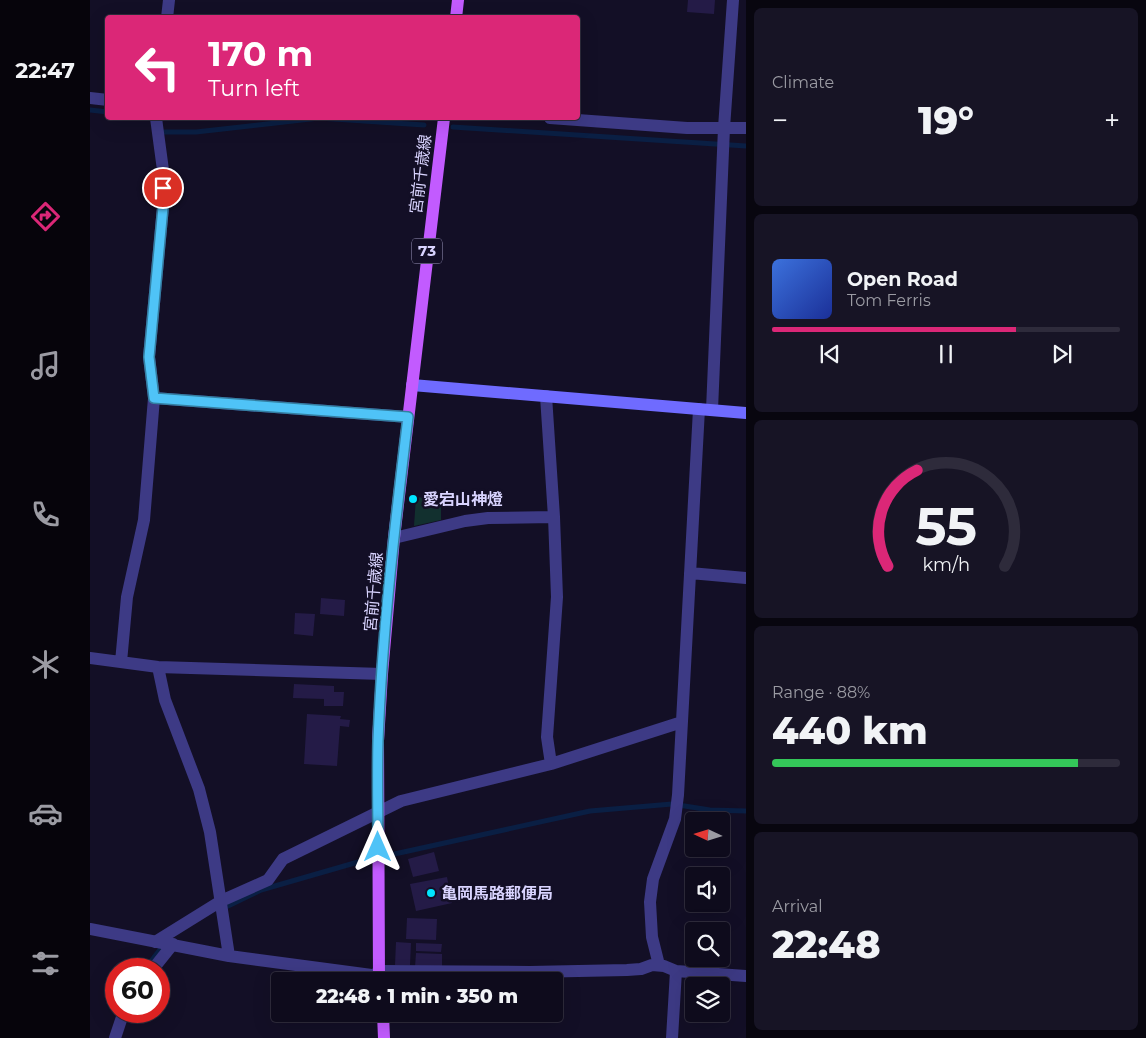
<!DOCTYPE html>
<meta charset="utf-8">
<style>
:root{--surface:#0e0b1c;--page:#171425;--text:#f1f3f6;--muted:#9b9ba3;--line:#2e2b3b;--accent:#db2777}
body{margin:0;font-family:Montserrat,"Noto Sans JP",sans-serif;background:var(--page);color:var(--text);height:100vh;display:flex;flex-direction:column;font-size:19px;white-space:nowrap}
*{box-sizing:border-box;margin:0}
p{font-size:16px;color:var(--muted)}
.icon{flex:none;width:28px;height:28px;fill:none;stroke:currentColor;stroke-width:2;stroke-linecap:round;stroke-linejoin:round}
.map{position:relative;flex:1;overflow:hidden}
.panel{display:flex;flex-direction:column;gap:8px;padding:8px;background:#08060f;width:400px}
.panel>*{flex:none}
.hud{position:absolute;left:15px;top:15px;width:475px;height:105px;border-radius:5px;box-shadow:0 5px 20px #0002,0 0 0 1px var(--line);background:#db2777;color:#fff;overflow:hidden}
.needle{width:32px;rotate:274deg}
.buttons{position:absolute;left:595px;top:812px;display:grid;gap:10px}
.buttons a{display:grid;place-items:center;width:45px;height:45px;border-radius:5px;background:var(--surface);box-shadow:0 5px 20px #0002,0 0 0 1px var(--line);font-size:25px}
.speed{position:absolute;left:15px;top:958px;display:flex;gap:10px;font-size:25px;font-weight:700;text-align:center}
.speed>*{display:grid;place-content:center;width:65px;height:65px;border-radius:50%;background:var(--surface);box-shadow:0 5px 20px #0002,0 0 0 1px var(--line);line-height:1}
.speed .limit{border:8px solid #d22;background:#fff;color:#111}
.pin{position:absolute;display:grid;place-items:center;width:42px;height:42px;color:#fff;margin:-21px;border:2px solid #fff;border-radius:50%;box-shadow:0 1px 5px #0007}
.me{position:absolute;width:55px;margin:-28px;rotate:0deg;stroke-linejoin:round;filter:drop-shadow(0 0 4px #0008)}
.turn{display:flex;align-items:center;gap:18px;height:105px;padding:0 20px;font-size:22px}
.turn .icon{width:65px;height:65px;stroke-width:2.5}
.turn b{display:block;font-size:35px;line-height:42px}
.big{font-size:38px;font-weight:800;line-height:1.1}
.panel .tile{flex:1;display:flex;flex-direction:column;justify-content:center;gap:8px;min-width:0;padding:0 18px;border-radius:8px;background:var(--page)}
.panel .dial{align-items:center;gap:0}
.dial svg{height:130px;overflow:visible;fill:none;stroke:var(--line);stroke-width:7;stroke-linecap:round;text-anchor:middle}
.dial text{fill:var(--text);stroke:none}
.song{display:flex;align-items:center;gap:15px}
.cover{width:60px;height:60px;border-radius:8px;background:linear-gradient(135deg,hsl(220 70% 55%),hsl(230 70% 35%))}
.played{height:5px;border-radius:2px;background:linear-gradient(90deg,var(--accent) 70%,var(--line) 70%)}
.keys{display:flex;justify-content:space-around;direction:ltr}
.heat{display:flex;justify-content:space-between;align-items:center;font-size:28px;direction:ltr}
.charge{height:8px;border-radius:4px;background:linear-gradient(90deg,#34c759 88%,var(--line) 0)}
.trip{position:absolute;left:181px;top:972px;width:292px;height:50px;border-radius:5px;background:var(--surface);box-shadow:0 5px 20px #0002,0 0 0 1px var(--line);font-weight:800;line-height:50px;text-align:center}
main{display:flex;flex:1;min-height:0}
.tabs{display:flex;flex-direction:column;width:90px;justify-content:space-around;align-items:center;background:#06040b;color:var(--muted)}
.tabs .icon{width:35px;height:35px}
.tabs .active{color:var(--accent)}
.tabs b{font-size:22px;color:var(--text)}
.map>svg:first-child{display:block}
.green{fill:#12302f}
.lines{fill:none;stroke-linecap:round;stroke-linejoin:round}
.stream{stroke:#0a1f44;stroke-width:5}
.building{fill:#241b47}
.street{stroke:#3d3a85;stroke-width:12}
.secondary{stroke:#6f6bff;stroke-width:12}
.primary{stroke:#c25bff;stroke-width:12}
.route-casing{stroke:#337fa1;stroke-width:12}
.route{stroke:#4fc3f7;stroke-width:9}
.poi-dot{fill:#00e5ff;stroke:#130f26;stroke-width:2}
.labels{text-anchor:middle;stroke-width:5;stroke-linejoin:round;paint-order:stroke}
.shield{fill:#130f26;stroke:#9e99be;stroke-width:1}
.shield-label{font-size:15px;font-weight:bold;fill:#d9d4ff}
.street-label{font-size:16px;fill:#d9d4ff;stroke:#130f26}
.poi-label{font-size:16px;font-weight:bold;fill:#d9d4ff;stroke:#130f26;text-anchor:start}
</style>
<main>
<nav class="tabs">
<b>22:47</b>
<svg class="icon active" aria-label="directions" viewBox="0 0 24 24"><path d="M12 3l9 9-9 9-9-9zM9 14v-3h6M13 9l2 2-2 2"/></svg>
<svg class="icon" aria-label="music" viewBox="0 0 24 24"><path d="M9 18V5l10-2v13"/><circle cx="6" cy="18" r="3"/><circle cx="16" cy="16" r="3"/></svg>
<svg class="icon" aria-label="phone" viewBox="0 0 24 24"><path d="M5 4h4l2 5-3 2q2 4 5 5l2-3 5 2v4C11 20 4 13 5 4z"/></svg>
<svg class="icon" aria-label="climate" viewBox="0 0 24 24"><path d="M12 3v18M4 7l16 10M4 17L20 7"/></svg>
<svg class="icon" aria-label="car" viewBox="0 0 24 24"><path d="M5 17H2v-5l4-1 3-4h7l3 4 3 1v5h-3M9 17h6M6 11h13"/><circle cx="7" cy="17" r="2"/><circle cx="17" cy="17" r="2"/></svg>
<svg class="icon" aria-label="filters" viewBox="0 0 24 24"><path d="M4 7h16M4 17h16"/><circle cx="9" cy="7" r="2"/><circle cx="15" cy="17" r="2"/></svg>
</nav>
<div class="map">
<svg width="656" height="1038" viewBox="0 0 656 1038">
<rect width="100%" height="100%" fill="#130f26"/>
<path class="green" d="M326,497L351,500V520L324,526Z"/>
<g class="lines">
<path class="stream" d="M0,110L18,112
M363,127L656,146
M74,132H106L229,118L334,125
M300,855L500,811L582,804L620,810L656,811
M138,906L171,890L275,860
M55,969L72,947"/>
</g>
<path class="building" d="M598,0H625L624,14L597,12Z
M231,598L255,600L254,616L230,614Z
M205,613L225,614L223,636L204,634Z
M204,684L244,686V692H254L253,706H234V699L203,698Z
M217,714L251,716L250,719L260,720L259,727L250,726L247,766L214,764Z
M344,852L349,871L323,877L318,859Z
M357,877L362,903L326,911L320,884Z
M317,918L347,919L346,940L316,939Z
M306,942L321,943L320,965H305Z
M326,943L352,944L351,952L326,951Z
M326,953L352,954V968L325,967Z"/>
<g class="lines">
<path class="street" d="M77,18L79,0
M0,98L18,100
M460,118L597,128H656
M456,396L464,517L467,597L457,737L461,764
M64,398L318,417
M622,410L634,128L643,0
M304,538L375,521L398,518L464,517
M600,573L656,578
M0,658L68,667L292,674
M31,662L37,597L54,520L64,398L59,357L73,207V170L66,118
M68,667L75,700L109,789L120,832L139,956
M0,929L139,956L289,976
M65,942L131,901L178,880L193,859L311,801L461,764L592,722
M569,965L562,937L560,902L563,879L585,819L588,795L609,409
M63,969L83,944
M288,971L440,972L537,970L551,969L562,965L574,966L586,971L656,976
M25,1038L34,1011
M582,1038L586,971"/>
<path class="secondary" d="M322,385L656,413"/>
<path class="primary" d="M366,18L368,0
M289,981L288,741L292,674L304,538L354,118
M293,1014L294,1038"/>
</g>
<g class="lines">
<g class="route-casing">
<path id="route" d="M73,188V207L59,357L64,398L318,417C305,524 292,633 288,741C287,776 288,812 288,847"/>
</g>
<use href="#route" class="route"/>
</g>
<g class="poi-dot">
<circle cx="323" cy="499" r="5"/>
<circle cx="341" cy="893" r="5"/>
</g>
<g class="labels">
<rect class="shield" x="322" y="238.5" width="30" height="25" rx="4"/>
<g class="shield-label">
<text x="337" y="256">73</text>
</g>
<g class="street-label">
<text transform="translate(330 174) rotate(-83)" y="6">宮前千歳線</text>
<text transform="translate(283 592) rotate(-85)" y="6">宮前千歳線</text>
</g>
<g class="poi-label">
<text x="333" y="505">愛宕山神燈</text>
<text x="351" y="899">亀岡馬路郵便局</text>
</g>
</g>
</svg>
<div class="buttons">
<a><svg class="needle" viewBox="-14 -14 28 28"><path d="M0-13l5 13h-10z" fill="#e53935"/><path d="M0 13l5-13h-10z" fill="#9b9ba3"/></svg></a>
<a><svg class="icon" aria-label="sound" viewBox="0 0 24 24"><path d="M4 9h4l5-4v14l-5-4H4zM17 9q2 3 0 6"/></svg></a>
<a><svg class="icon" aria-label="search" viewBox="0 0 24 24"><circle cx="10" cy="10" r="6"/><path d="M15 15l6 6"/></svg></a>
<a><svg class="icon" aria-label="layers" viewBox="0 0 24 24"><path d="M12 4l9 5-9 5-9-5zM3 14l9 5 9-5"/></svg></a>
</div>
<div class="speed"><div class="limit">60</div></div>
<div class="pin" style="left:73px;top:188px;background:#d93025"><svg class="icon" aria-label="arrive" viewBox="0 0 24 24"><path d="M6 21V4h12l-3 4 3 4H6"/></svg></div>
<svg class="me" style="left:288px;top:847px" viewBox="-20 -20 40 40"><path d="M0-17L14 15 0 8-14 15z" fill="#4fc3f7" stroke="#fff" stroke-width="4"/></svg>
<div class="trip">22:48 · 1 min · 350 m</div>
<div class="hud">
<div class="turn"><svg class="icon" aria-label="left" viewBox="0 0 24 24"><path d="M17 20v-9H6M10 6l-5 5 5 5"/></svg><div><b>170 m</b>Turn left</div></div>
</div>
</div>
<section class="panel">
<div class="tile"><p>Climate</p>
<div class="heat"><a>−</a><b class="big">19°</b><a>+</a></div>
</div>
<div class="tile">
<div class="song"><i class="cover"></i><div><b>Open Road</b><p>Tom Ferris</p></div></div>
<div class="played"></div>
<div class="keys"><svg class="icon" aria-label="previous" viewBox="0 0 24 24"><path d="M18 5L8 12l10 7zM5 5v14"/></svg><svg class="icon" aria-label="pause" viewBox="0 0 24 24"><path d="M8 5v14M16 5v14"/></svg><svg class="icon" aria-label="next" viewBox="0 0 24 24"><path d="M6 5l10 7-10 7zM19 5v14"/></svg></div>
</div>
<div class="tile dial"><svg viewBox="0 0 100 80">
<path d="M14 69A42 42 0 1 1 86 69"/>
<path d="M14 69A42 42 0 0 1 32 10" stroke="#db2777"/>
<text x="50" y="56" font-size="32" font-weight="700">55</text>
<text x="50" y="72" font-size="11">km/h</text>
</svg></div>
<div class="tile"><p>Range · 88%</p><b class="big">440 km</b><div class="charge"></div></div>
<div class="tile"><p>Arrival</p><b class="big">22:48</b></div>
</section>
</main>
